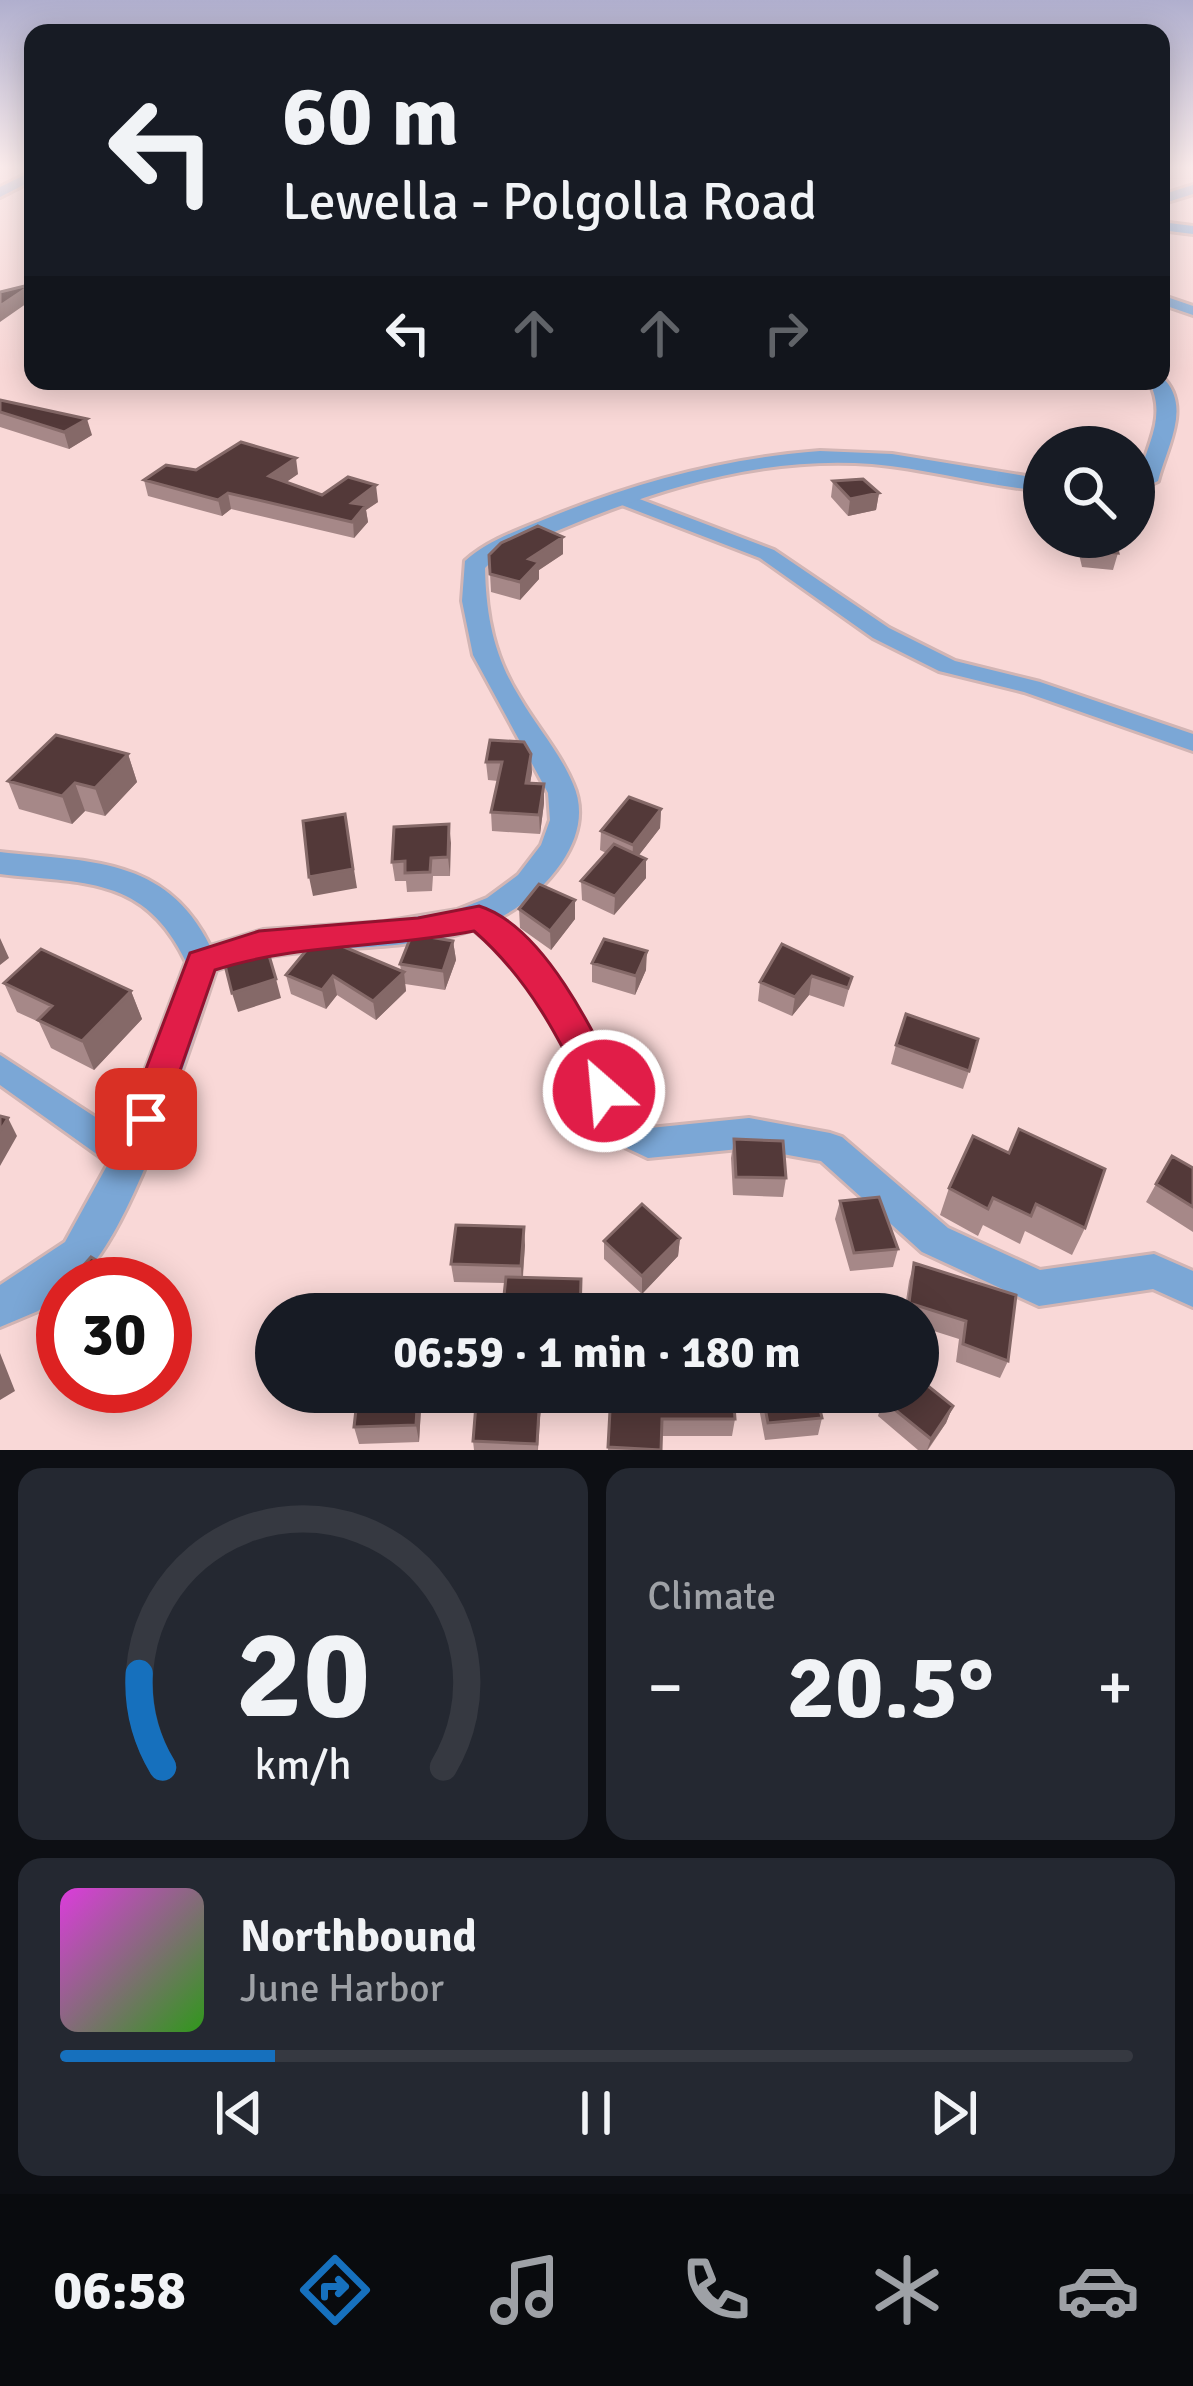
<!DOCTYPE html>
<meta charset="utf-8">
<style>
:root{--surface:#171b24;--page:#242831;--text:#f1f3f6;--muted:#9ea1a6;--line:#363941;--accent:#1670bd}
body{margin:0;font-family:Signika,sans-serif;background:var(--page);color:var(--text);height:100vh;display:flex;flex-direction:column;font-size:45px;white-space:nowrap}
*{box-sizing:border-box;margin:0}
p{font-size:39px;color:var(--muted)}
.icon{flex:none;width:66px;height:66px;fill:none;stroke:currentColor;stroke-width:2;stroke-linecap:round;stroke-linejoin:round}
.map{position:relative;height:1450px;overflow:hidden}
.details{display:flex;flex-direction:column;gap:18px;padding:18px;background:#0d0f14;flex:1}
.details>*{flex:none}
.top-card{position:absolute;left:24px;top:24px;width:1146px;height:366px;border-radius:24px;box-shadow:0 6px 30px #0003;background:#171b24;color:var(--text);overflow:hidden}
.fabs{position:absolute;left:1023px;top:426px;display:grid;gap:24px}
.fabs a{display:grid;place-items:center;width:132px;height:132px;border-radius:50%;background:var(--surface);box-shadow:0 6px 30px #0003;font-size:60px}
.speed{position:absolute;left:36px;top:1257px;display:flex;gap:24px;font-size:60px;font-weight:700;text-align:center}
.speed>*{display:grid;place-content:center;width:156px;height:156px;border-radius:50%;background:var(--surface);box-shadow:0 6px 30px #0003;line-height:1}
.speed .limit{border:18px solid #d22;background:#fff;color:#111}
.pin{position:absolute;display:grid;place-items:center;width:102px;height:102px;color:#fff;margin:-51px;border-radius:24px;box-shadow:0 6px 18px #0006}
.me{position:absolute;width:132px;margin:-66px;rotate:333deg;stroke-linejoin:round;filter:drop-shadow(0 0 9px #0008)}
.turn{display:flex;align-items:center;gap:42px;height:252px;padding:0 60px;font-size:54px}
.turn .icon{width:156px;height:156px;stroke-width:2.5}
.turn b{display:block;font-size:84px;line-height:102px}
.lanes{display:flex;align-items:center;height:114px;padding:0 60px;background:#0003;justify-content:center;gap:60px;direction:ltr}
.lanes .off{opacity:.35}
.big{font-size:90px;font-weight:700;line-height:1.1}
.details .widget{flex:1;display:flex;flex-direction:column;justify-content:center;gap:18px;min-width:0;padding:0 42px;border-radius:24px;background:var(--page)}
.details .dial{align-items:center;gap:0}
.dial svg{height:312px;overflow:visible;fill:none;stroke:var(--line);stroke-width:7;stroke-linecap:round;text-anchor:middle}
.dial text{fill:var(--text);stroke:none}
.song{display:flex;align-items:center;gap:36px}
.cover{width:144px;height:144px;border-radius:18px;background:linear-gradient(135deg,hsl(300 70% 55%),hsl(110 70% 35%))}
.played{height:12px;border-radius:6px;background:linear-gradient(90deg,var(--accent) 20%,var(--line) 20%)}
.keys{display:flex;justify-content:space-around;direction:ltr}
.heat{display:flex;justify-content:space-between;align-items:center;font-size:66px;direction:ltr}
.details .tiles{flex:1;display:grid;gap:18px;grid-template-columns:1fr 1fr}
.widget:last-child{grid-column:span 2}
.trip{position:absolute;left:255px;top:1293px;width:684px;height:120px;border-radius:60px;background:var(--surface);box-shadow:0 6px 30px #0003;font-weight:700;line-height:120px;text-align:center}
.tab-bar{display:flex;height:192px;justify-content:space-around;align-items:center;background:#090b0e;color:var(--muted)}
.tab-bar .icon{width:84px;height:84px}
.tab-bar .current{color:var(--accent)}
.tab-bar b{font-size:54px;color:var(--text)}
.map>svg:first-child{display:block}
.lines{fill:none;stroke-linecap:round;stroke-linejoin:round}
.minor-casing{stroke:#d2b5b4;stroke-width:6}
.tertiary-casing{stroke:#d2b5b4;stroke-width:6}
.minor{fill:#7ba7d6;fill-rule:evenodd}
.tertiary{fill:#7ba7d6;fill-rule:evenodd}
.wall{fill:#a68888}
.shaded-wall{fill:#856968}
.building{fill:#533939;stroke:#856968;stroke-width:3}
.route{fill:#e11d48;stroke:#92132f;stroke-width:3}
</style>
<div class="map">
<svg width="1193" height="1450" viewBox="0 0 1193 1450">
<rect width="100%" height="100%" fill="#f9d8d7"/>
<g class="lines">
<g class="minor-casing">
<path id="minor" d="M1161,222L1193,226V234L1161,230Z
M1161,295L1193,306V315L1161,304Z
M621,492L774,550L889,628L955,661L1040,682L1193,734V751L1024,692L939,671L873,638L760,558L614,502L612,498Z
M479,907C547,929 604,1061 636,1121L650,1128L749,1118L830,1133L842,1137L948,1228L1040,1270L1154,1254L1193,1271V1307L1153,1289L1039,1306L922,1252L821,1161L749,1148L648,1158L612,1141L552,1019L509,959L469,926L465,918L469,910Z
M0,1055L143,1148L148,1159L143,1170L131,1174L119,1170L0,1085Z"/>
</g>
<g class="tertiary-casing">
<path id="tertiary" d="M33,171V180L0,197V187Z
M1193,185V194L1161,204V195Z
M1161,376C1193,405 1167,446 1158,481L1134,492V479L1139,477C1148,442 1167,416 1149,381H1161Z
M820,451L892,454L1044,479V491C986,486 930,469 872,464C739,454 614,504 495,558L485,568C486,616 494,657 520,698C537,727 560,753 573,784C585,811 578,838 562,862C479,981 332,926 216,970C197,1024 119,1284 63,1284V1292L38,1311L0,1327V1285L65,1242L114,1153L186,962C145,875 83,884 0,874V852C87,862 166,856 210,946L263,930L384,922L457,910L487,898L518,875L541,845L550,820L548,793L473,655L462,601L465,561C488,540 519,530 548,518C636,482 725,458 820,451Z"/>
</g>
<use href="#minor" class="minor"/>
<use href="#tertiary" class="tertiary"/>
</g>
<path class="wall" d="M0,400L92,435L69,449L0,427Z
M196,470L298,474L286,482L322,495L378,502L366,510L368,522L354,538L231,509L222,516L148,496L144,480Z
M833,481L879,493L876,510L848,516L831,497Z
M1082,537H1114L1118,553L1113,570L1082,567L1078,550Z
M563,554L539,570V579L520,600L491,592L489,555Z
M490,740L532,772L530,783L544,803L540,834L492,831L491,812L498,781L488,780L486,762Z
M128,754L137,782L105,816L85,811L72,824L19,809L8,781Z
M661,809L660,828L639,855L646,859V878L614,915L582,900L581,881L606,853L600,850L601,831Z
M449,824L450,876H433L432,891L407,892L406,881H395L392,862Z
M519,909L575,919L551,950L520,928Z
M453,941L456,960L445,990L405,984L406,991L376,1020L337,995L326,1009L291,994L286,975L401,971L400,964Z
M782,944L852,977L844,1007L809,995L792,1016L758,1001L760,982Z
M592,963L646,970L635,995L592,982Z
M4,983L131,991L142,1019L94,1070L51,1048L39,1022L17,1012Z
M896,1045L969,1071L963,1089L891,1064Z
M734,1139L786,1178L783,1197L733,1195L731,1158Z
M1009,1153L1085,1228L1072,1255L1025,1231L1020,1244L983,1225L978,1236L940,1215L949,1188Z
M1193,1168V1232L1146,1202L1156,1184Z
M840,1201L898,1249L893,1267L850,1271L835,1219Z
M680,1238L678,1256L642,1294L604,1259V1241Z
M525,1245L523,1277L581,1279V1314H502L505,1283L454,1282L451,1264Z
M914,1263L1008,1361L1000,1378L956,1362L959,1339L918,1326V1314H904L909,1281Z
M63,1289V1330L56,1326L46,1308Z
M422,1392L419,1442L359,1444L354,1427Z
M611,1392L735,1419L732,1436H662L661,1450H608Z
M756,1392H816L822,1418L818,1435L765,1440Z
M883,1400L953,1406L946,1423L928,1450H918L878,1416Z
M541,1406L538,1450H474L473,1441Z"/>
<path class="shaded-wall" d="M33,284V299L0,322V306Z
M87,419L92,435L69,449L64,432Z
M296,458L298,474L272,492L269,476Z
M376,485L378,502L366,510L368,522L354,538L352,503Z
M228,493L231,509L222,516L218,500Z
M879,493L876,510L848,516L850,499Z
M563,537V554L539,570V579L520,600V582L529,559Z
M128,754L137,782L105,816L95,788Z
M531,754L532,772L527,802L526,783Z
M75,783L85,811L72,824L62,796Z
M544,784V803L540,834L539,815Z
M661,809L660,828L632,864L633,845Z
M345,814L357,888L313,896L309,877Z
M449,824L451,843L450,876L448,857Z
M646,859V878L614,915L615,896Z
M575,900V919L551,950L550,931Z
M0,938L9,958L0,965Z
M453,941L456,960L445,990L443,971Z
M647,951L646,970L635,995L636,976Z
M404,972L406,991L376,1020L373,1001Z
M333,976L337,995L326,1009L322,990Z
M812,976L809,995L792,1016L795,997Z
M276,979L281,998L238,1012L232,993Z
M131,991L142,1019L94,1070L82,1041Z
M8,1118L17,1136L0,1166V1131Z
M524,1227L525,1245L522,1284L521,1266Z
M680,1238L678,1256L642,1294V1276Z
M0,1353L15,1391L0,1400Z
M418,1392H422L419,1442L416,1425Z
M540,1392L541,1406L537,1450V1444Z
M953,1406L946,1423L927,1450L931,1439Z"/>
<path class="building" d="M33,284L0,306V292Z
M0,400L87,419L64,432L0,412Z
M241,442L296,458L269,476L322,495L348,477L376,485L352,503L366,505L352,522L228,493L218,500L144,480L166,465L196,470Z
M863,479L879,493L850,499L833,481Z
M538,526L563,537L529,559L539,562L520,582L490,574L489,555L501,543Z
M1084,537H1114L1118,553L1087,550Z
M56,735L128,754L95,788L75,783L62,796L8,781Z
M490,740L524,742L531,754L526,783L544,784L539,815L491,812L502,762H486Z
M629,797L661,809L633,845L601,831Z
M345,814L353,869L309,877L303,821Z
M449,824L448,857L431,858L430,872L405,873V861L392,862L394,827Z
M614,844L646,859L615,896L581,881Z
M539,884L575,900L550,931L519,909Z
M412,934L453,941L443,971L400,964Z
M318,936L404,972L373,1001L333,976L322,990L286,975Z
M604,939L647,951L636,976L592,963Z
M265,942L276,979L232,993L222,953Z
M782,944L852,977L848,988L812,976L795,997L760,982Z
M41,949L131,991L82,1041L38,1020L52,1006L4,983Z
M906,1014L978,1039L969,1071L896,1045Z
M0,1116L8,1118L0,1131Z
M1019,1129L1105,1169L1085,1228L1036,1204L1031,1216L993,1198L988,1209L949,1188L973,1136L1009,1153Z
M734,1139L783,1141L786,1178L736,1177Z
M1172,1156L1193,1168V1207L1156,1184Z
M879,1197L898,1249L854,1253L840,1201Z
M642,1204L680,1238L642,1276L604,1241Z
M456,1225L524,1227L521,1266L451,1264Z
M91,1257L125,1277L119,1284H67Z
M914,1263L1016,1295L1008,1361L963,1344L966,1321L909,1303Z
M506,1277L581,1279L580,1314H502Z
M63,1289V1319L46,1308Z
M918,1378L953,1406L931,1439L883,1400L889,1392H918Z
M358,1392H418L416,1425L354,1427Z
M477,1392H540L537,1444L473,1441Z
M611,1392H733L735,1419H662L661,1450L608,1447Z
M762,1392H816L822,1418L768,1423Z"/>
<linearGradient id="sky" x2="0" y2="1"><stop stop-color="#b0afce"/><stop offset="0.45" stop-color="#fceded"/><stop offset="1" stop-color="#fceded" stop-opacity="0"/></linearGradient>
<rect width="1193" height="371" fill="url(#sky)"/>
<path class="route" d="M479,906C544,926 595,1034 622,1091L617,1103L604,1107L591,1103C559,1038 529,979 474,931C388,948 298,943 215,970L159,1131L146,1135L132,1131L127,1119L190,953L259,931L418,918Z"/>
</svg>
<div class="fabs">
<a><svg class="icon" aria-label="search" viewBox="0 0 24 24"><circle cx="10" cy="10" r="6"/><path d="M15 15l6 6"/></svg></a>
</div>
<div class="speed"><div class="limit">30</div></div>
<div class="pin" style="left:146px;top:1119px;background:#d93025"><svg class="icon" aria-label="arrive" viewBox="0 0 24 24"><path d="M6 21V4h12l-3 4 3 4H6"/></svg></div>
<svg class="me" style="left:604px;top:1091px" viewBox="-20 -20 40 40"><circle r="17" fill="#e11d48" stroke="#fff" stroke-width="3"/><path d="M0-11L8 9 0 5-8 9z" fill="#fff"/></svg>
<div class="trip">06:59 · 1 min · 180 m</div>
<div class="top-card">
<div class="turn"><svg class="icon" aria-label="left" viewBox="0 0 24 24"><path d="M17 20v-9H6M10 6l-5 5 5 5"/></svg><div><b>60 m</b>Lewella - Polgolla Road</div></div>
<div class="lanes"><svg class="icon" aria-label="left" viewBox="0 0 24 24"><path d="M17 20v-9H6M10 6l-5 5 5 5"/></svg><svg class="icon off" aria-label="ahead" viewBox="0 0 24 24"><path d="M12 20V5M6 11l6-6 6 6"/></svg><svg class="icon off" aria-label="ahead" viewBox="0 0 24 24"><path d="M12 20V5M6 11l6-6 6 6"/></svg><svg class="icon off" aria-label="right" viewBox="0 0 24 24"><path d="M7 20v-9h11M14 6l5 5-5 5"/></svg></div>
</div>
</div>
<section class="details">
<div class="tiles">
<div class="widget dial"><svg viewBox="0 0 100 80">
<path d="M14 69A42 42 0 1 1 86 69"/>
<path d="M14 69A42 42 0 0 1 8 45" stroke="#1670bd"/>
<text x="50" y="56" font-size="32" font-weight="700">20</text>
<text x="50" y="72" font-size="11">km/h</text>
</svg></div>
<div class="widget"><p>Climate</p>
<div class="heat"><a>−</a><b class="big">20.5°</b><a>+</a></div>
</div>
<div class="widget">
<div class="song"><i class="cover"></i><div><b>Northbound</b><p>June Harbor</p></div></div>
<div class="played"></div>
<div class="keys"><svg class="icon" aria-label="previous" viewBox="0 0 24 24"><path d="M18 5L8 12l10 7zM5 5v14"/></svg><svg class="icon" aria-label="pause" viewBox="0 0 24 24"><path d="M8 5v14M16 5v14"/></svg><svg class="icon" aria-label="next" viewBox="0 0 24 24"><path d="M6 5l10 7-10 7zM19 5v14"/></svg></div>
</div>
</div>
</section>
<nav class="tab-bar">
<b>06:58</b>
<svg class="icon current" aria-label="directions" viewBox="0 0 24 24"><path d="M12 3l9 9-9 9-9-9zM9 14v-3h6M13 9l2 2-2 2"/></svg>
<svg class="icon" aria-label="music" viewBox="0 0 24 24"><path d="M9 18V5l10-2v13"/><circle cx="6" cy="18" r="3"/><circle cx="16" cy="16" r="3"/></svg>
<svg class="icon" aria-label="phone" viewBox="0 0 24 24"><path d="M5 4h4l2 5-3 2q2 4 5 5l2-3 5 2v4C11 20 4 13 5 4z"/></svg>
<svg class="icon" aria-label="climate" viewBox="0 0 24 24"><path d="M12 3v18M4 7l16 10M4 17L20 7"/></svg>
<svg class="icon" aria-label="car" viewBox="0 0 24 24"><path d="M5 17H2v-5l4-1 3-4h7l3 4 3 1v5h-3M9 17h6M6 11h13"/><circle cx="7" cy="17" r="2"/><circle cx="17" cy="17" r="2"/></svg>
</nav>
